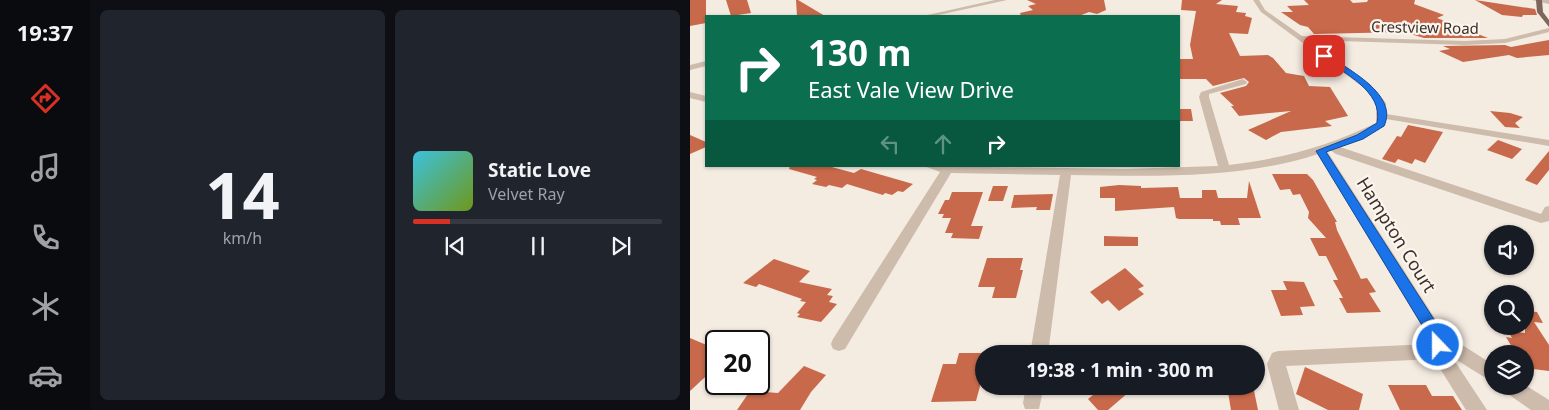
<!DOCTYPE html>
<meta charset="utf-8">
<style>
:root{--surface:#171b24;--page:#20242c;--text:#f1f3f6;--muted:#9ea1a6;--line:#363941;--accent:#d93025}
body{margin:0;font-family:"Noto Sans",sans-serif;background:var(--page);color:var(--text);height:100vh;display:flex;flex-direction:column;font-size:19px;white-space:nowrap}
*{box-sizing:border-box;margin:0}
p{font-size:16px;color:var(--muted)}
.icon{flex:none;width:28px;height:28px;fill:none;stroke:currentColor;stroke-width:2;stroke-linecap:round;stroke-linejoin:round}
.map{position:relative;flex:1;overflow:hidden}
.side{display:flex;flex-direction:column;gap:10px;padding:10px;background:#0d0f14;width:600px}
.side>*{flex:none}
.banner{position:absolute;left:15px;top:15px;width:475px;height:152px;border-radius:0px;box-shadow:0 1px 4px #0004;background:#0b6e4f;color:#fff;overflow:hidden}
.fabs{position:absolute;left:794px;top:225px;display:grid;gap:10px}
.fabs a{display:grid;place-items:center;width:50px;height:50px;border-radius:50%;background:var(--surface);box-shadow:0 1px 4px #0004;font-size:25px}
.speed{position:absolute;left:15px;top:330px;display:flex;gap:10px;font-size:25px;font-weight:700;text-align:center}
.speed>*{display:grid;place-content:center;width:65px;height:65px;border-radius:50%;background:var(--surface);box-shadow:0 1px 4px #0004;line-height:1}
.speed .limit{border:2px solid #111;border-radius:8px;background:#fff;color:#111}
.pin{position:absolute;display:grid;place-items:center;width:42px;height:42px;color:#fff;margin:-21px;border-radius:10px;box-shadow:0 2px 8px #0006}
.me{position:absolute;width:55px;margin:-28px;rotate:338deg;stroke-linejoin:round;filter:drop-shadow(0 0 4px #0008)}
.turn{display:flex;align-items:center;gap:18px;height:105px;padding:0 20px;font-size:22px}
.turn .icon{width:65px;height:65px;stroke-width:2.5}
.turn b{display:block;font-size:35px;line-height:42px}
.lanes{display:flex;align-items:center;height:48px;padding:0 20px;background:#0003;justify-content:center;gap:25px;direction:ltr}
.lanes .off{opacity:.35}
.side .tile{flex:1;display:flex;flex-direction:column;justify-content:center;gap:8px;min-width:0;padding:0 18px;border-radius:8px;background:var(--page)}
.side .dial{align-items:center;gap:0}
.dial b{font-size:65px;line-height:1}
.song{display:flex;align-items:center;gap:15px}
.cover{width:60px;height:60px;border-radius:8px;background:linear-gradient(135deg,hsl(190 70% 55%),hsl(80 70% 35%))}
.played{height:5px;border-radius:2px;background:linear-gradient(90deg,var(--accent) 15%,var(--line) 15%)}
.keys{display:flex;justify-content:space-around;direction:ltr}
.side .tiles{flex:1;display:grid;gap:10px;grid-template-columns:repeat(2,1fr)}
.trip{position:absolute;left:285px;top:345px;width:290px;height:50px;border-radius:25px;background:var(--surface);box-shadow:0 1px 4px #0004;font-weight:700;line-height:50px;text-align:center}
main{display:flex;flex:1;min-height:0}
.tabs{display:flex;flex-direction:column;width:90px;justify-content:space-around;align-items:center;background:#090b0e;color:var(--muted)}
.tabs .icon{width:35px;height:35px}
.tabs .on{color:var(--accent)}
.tabs b{font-size:22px;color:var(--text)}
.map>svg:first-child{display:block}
.building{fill:#c8694b}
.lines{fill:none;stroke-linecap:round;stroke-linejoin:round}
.minor{fill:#cdbbac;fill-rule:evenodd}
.major{fill:#7d675c;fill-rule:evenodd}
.route{fill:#1a73e8;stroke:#114b97}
.labels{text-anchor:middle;stroke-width:4.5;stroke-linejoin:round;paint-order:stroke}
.far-street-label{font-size:15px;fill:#3b302b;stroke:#fbf5ee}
.street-label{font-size:18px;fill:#3b302b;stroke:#fbf5ee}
</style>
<main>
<nav class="tabs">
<b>19:37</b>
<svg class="icon on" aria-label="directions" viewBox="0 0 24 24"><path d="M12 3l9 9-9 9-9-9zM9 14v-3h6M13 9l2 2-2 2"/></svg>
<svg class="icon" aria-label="music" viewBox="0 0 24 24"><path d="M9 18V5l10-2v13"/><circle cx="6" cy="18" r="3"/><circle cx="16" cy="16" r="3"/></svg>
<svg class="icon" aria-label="phone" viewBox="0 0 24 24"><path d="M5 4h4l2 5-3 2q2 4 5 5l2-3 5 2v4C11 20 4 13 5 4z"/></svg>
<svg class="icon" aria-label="climate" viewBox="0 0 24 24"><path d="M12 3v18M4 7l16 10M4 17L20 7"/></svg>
<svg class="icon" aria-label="car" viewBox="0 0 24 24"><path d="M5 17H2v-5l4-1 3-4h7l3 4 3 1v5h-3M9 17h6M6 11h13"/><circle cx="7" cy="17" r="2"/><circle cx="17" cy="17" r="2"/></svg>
</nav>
<section class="side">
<div class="tiles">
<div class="tile dial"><b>14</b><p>km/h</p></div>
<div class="tile">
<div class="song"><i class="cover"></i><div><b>Static Love</b><p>Velvet Ray</p></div></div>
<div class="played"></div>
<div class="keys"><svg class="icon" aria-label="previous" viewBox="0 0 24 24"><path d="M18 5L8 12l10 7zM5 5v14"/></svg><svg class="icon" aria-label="pause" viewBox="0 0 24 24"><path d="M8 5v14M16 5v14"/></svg><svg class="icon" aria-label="next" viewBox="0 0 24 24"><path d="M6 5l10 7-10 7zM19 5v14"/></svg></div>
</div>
</div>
</section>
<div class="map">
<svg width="859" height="410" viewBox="0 0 859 410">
<rect width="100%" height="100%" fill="#f4ebe1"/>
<path class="building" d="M0,0H16V23L0,26Z
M36,0H57L61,13L41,16Z
M106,0H108L135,16H107Z
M337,0H414L416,10L407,14L399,12L389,16H331L330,13L343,10L338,6L346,4Z
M492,0H532L526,4L548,6L546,12L556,13L555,16L562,18L558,34L539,33L550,56L578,55L583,58L596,73L614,76L619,86L640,87L658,116L635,121L642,126L591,132L576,140L558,130L601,111L549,116L541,106H544L530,93L556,86L559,82L554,78L523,86L516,79H489V59H503L500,45L506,11L491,10Z
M614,0H660L663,3L677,2L678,0H725L724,4L754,15L747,18L798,38H734L714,32L624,34L618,27L610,25L591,12H603L597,6L619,5Z
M785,0L845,9L847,15H833L832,17L812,15Z
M859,40V55L827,58L819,55L773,62L749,51L760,49L753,46L815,45L821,47Z
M489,109H501L503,121H489Z
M800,111L820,113L833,117L825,123L830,128L815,127Z
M718,125L753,132L735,163L725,159L722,164L708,159L705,163L692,159L707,136L711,137Z
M0,135L16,142V147L0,154Z
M808,140L832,149L822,159L797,150Z
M859,151V170L847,185L835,180Z
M100,166H138L164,173L171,169L223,184L213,192L208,191L202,195L195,193L193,195L157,184L152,188L139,185L136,187L122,184L127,180L124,179L127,177L99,169Z
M582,174H617L623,180L647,222H645L647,230L671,279L677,278L686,292L679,293L691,312L657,313L649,298H653L643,280H648L636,256H629L620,238H636L618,218L619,212L610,194L603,195L600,189L590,190Z
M559,181L571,218H548L550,225H531L530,221H523V219H489L486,218L484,207L425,211V198H410V187L429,185L451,186V188L488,187L490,198H512V190H526L528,198H557Z
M303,186H318L313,201H298Z
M262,192H293L281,226H293L289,239L261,238L263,233H255L261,218H252L254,214H248L255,200H259Z
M363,194L360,210H346L347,207L321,208L324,195Z
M414,236L448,237V246H414Z
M297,258H333L330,270H333L326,298H302L305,287H288Z
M84,259L120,271L109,282L142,289L137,295L143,296L139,302L147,304L131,322L107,317L110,314L107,313L116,302L110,301L112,299L69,284L66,287L53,283Z
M435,268L454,286L448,289L454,294L429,311L418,300L412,304L400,292Z
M593,281L614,282L625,306L610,307L613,315L591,316L581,290H597Z
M835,308L837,311L847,312L853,323L844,322L859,345V371L835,368V354H826L816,337L822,338L818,331L835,333Z
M0,338L26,349V367L0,391Z
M269,353H294V379H292L286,401L241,402L253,364H266Z
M114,366L136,375L121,392L110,410H47L60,391L88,393Z
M615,367L673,394L669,410H638L606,394Z
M698,385H736L742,396H763L772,410H710Z
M414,386H446L418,410H408L398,399Z
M537,386H563L568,410H541Z"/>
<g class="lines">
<path class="minor" d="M305,0H317L244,16H233Z
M563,0H569L575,10L612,36L775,41L815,39L859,28V32L815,43L775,45L619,40L680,84L696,103V114L859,140V146L696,119L695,126L650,147L851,214L855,207L859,206V221L851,223L646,154L640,150L637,151L755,334L802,364V382L762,357L797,410H776L744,359L596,366L609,410H589L577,364L582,353L588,351L740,344L741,341L628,154C549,180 463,176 381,175L358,354H340L370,175L261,173L155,349L149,351L143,349L141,344L143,339L250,172L234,166L435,169L528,166L509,97L511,92L553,79L557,82L556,84L519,94V97L539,165C595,158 636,147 686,123V103L674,88L571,12Z
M842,0H859V4Z
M16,61V66L0,70V65Z
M0,92L16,96V102L0,98Z
M835,385L859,400V410H841L815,392L812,386Z
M336,386H354L349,409H335L333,403Z"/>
<path class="major" d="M846,0H852L853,12L859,20V27L847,12Z"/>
</g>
<path class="route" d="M632,55H637C658,69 709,95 694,126L673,139L636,152L754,335L757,339L753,350L748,352L742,350L740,345L741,340L626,151L667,135L687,123C694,91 653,73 632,57Z"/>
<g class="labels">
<g class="far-street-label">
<text transform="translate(735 28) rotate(1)" y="5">Crestview Road</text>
</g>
<g class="street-label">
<text transform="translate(706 235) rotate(58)" y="6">Hampton Court</text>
</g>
</g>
</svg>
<div class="fabs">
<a><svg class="icon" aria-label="sound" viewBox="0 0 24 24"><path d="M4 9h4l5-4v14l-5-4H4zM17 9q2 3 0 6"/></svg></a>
<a><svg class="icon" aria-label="search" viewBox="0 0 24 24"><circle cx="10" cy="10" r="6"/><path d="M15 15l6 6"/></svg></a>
<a><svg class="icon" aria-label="layers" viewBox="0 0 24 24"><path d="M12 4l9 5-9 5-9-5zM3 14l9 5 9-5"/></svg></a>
</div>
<div class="speed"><div class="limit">20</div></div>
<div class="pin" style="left:634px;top:56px;background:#d93025"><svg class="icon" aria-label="arrive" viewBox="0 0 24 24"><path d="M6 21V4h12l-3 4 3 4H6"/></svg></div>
<svg class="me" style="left:748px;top:345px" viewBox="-20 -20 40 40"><circle r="17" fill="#1a73e8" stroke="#fff" stroke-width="3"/><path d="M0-11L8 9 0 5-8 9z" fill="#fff"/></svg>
<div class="trip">19:38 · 1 min · 300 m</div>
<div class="banner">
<div class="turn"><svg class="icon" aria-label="right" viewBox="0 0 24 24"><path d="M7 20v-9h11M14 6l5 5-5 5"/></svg><div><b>130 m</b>East Vale View Drive</div></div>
<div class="lanes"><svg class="icon off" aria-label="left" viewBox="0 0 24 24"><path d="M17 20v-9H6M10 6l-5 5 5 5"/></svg><svg class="icon off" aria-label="ahead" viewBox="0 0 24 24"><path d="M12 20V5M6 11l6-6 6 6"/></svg><svg class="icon" aria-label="right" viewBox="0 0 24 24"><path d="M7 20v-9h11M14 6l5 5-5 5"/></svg></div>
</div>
</div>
</main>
